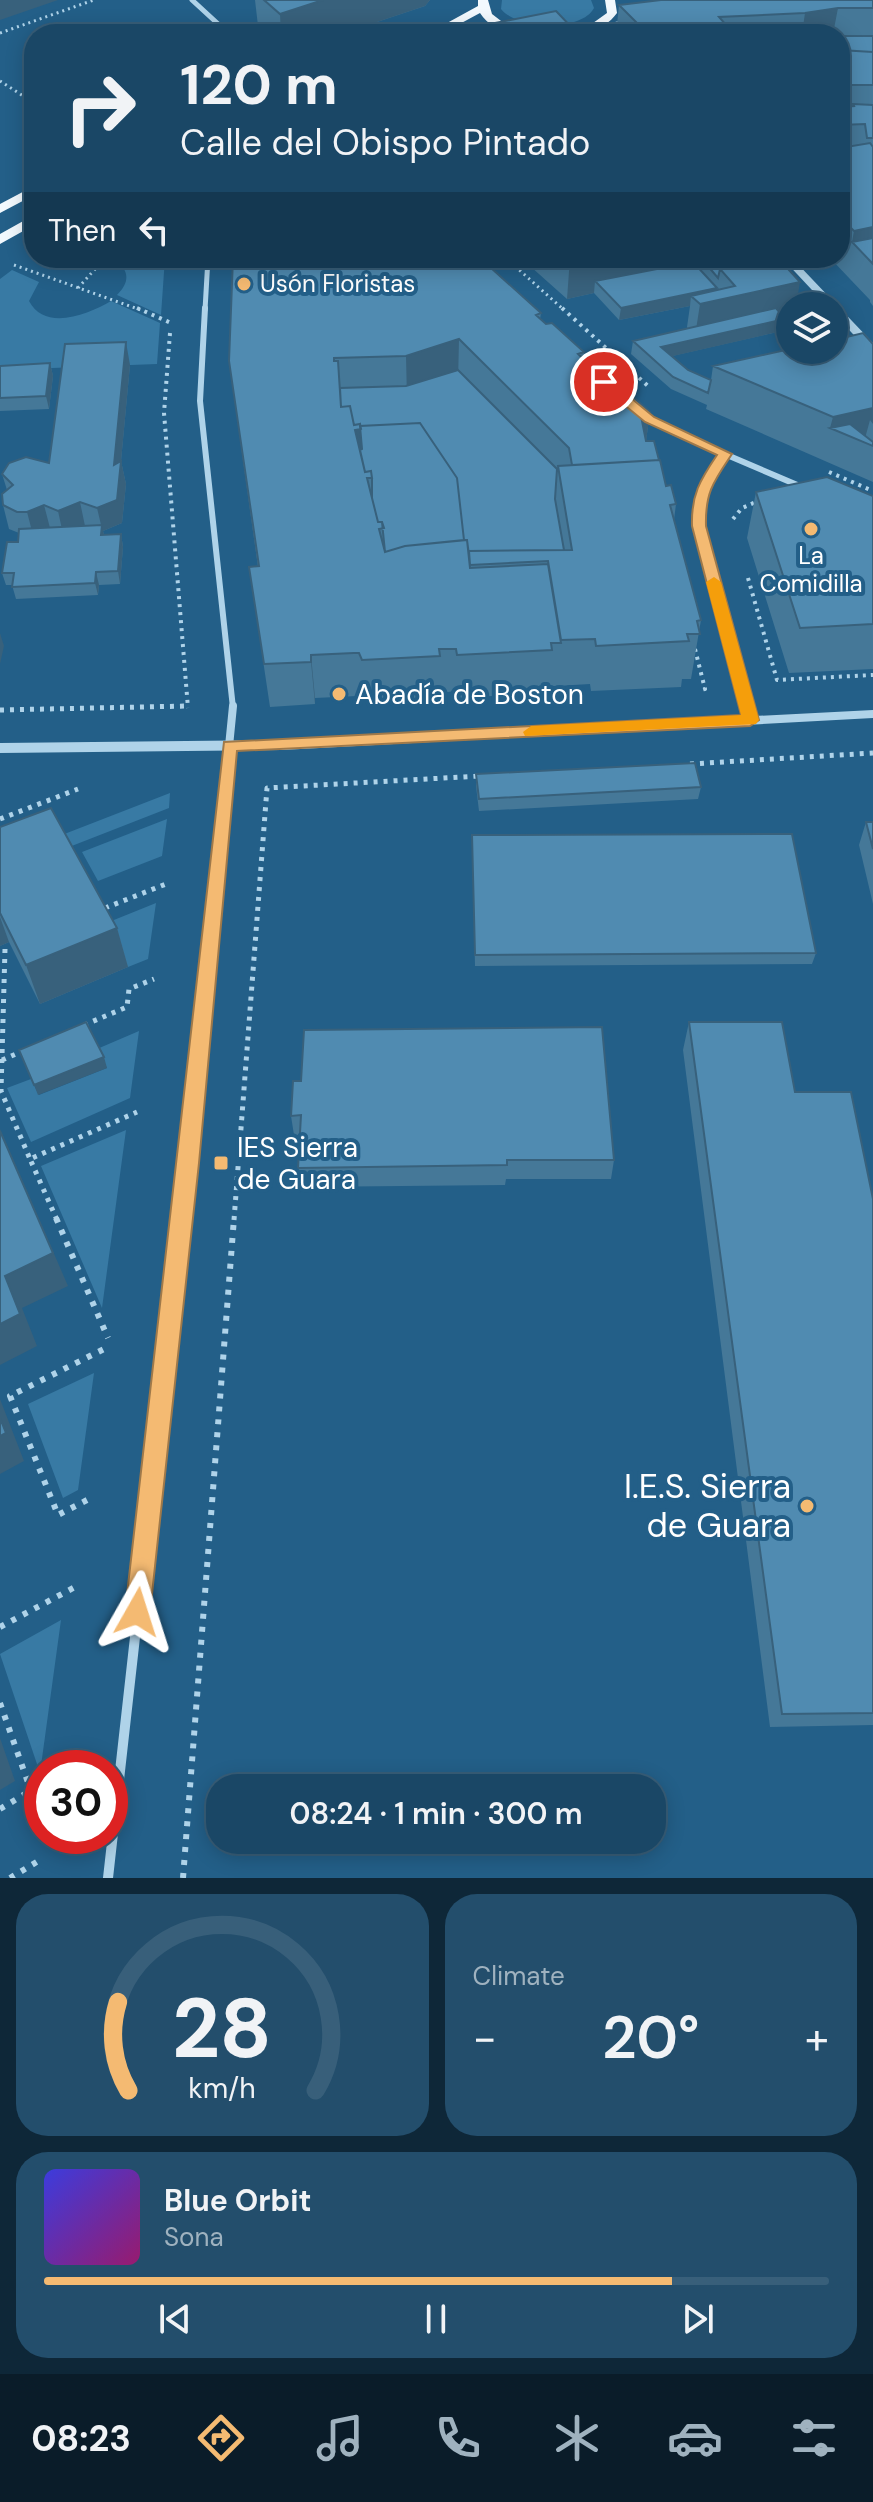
<!DOCTYPE html>
<meta charset="utf-8">
<style>
:root{--surface:#1a4766;--page:#234e6c;--text:#f1f3f6;--muted:#9fb2bf;--line:#385f7a;--accent:#f4ba72}
body{margin:0;font-family:"DM Sans",sans-serif;background:var(--page);color:var(--text);height:100vh;display:flex;flex-direction:column;font-size:30px;white-space:nowrap}
*{box-sizing:border-box;margin:0}
p{font-size:26px;color:var(--muted)}
.icon{flex:none;width:44px;height:44px;fill:none;stroke:currentColor;stroke-width:2;stroke-linecap:round;stroke-linejoin:round}
.map{position:relative;height:1878px;overflow:hidden}
.side{display:flex;flex-direction:column;gap:16px;padding:16px;background:#0e2738;flex:1}
.side>*{flex:none}
.hud{position:absolute;left:24px;top:24px;width:826px;height:244px;border-radius:32px;box-shadow:0 4px 20px #0003,0 0 0 2px var(--line);background:#1a4766;color:var(--text);overflow:hidden}
.tools{position:absolute;left:776px;top:292px;display:grid;gap:16px}
.tools a{display:grid;place-items:center;width:72px;height:72px;border-radius:50%;background:var(--surface);box-shadow:0 4px 20px #0003,0 0 0 2px var(--line);font-size:40px}
.speed{position:absolute;left:24px;top:1750px;display:flex;gap:16px;font-size:40px;font-weight:700;text-align:center}
.speed>*{display:grid;place-content:center;width:104px;height:104px;border-radius:50%;background:var(--surface);box-shadow:0 4px 20px #0003,0 0 0 2px var(--line);line-height:1}
.speed .limit{border:12px solid #d22;background:#fff;color:#111}
.pin{position:absolute;display:grid;place-items:center;width:68px;height:68px;color:#fff;margin:-34px;border:4px solid #fff;border-radius:50%;box-shadow:0 2px 8px #0007}
.me{position:absolute;width:88px;margin:-44px;rotate:6deg;stroke-linejoin:round;filter:drop-shadow(0 0 6px #0008)}
.turn{display:flex;align-items:center;gap:28px;height:168px;padding:0 24px;font-size:36px}
.turn .icon{width:104px;height:104px;stroke-width:2.5}
.turn b{display:block;font-size:56px;line-height:68px}
.then{display:flex;align-items:center;height:76px;padding:0 24px;background:#0003;gap:16px;font-size:30px}
.big{font-size:60px;font-weight:600;line-height:1.1}
.side .card{flex:1;display:flex;flex-direction:column;justify-content:center;gap:12px;min-width:0;padding:0 28px;border-radius:32px;background:var(--page)}
.side .dial{align-items:center;gap:0}
.dial svg{height:208px;overflow:visible;fill:none;stroke:var(--line);stroke-width:7;stroke-linecap:round;text-anchor:middle}
.dial text{fill:var(--text);stroke:none}
.song{display:flex;align-items:center;gap:24px}
.cover{width:96px;height:96px;border-radius:12px;background:linear-gradient(135deg,hsl(240 70% 55%),hsl(320 70% 35%))}
.played{height:8px;border-radius:4px;background:linear-gradient(90deg,var(--accent) 80%,var(--line) 80%)}
.keys{display:flex;justify-content:space-around;direction:ltr}
.heat{display:flex;justify-content:space-between;align-items:center;font-size:44px;direction:ltr}
.side .tiles{flex:1;display:grid;gap:16px;grid-template-columns:1fr 1fr}
.card:last-child{grid-column:span 2}
.trip{position:absolute;left:206px;top:1774px;width:460px;height:80px;border-radius:32px;background:var(--surface);box-shadow:0 4px 20px #0003,0 0 0 2px var(--line);font-weight:600;line-height:80px;text-align:center}
.menu{display:flex;height:128px;justify-content:space-around;align-items:center;background:#0a1c29;color:var(--muted)}
.menu .icon{width:56px;height:56px}
.menu .on{color:var(--accent)}
.menu b{font-size:36px;color:var(--text)}
.map>svg:first-child{display:block}
.green{fill:#387aa4}
.lines{fill:none;stroke-linecap:round;stroke-linejoin:round}
.path-far3{stroke:#afd3e9;stroke-width:3;stroke-dasharray:2 4;stroke-linecap:butt}
.path-far2{stroke:#afd3e9;stroke-width:4;stroke-dasharray:3 5;stroke-linecap:butt}
.path-far1{stroke:#afd3e9;stroke-width:5;stroke-dasharray:4 6;stroke-linecap:butt}
.path{stroke:#afd3e9;stroke-width:6;stroke-dasharray:5 8;stroke-linecap:butt}
.minor-far3{stroke:#afd3e9;stroke-width:5}
.minor-far2{stroke:#afd3e9;stroke-width:6}
.minor-far1{stroke:#afd3e9;stroke-width:8}
.minor{stroke:#afd3e9;stroke-width:10}
.tertiary{fill:#afd3e9;fill-rule:evenodd}
.secondary{fill:#d9ebf8;fill-rule:evenodd}
.primary{fill:#f2f9fe;fill-rule:evenodd}
.wall{fill:#457898}
.shaded-wall{fill:#38617c}
.building{fill:#508bb1;stroke:#38617c;stroke-width:2}
.route{fill:#f4ba72;stroke:#9f794a;stroke-width:2}
.slow{fill:#f59e0b}
.poi-dot{fill:#f4ba72;stroke:#235f88;stroke-width:3}
.labels{text-anchor:middle;stroke-width:8;stroke-linejoin:round;paint-order:stroke}
.far-poi-label{font-size:24px;fill:#fff;stroke:#235f88;text-anchor:start}
.poi-label{font-size:28px;fill:#fff;stroke:#235f88;text-anchor:start}
.near-poi-label{font-size:34px;fill:#fff;stroke:#235f88;text-anchor:end}
</style>
<div class="map">
<svg width="873" height="1878" viewBox="0 0 873 1878">
<rect width="100%" height="100%" fill="#235f88"/>
<path class="green" d="M502,0H591L594,8C582,32 516,29 501,9Z
M112,258H165L161,315L117,295C132,280 128,268 112,258Z
M12,270L39,282L29,301C45,332 89,314 111,301L160,323L157,364L0,370V279Z
M170,793L169,808L0,874V859Z
M167,819L162,856L98,881L82,852Z
M156,903L148,959L128,967L104,924Z
M139,1031L130,1098L31,1142L7,1088L31,1079L39,1095L107,1068L97,1049Z
M126,1130L102,1308L41,1166Z
M94,1373L78,1490L63,1498L28,1404Z
M61,1620L40,1773L0,1654Z"/>
<g class="lines">
<path class="path-far3" d="M0,33L94,0
M387,34L402,29
M0,81L34,103
M506,258L564,310
M14,265L141,310
M78,288L105,258"/>
<path class="path-far2" d="M137,308L171,323
M562,308L648,386
M170,333L164,413L188,708
M829,472L873,491
M733,519L742,508L756,502
M748,578L777,680L873,675
M695,649L705,689L700,690"/>
<path class="path-far1" d="M0,710L188,706
M690,764L873,753
M0,819L78,789
M105,908L166,884
M5,949L1,1091L30,1159
M84,1025L127,1007L129,989L154,979
M2,1060L23,1051
M57,1220L30,1159L137,1112
M234,1220L267,788L480,776"/>
<path class="path" d="M56,1218L108,1338
M87,1500L58,1515L10,1396L106,1348
M0,1627L75,1587
M0,1703L31,1791
M0,1809L42,1784
M10,1878L40,1860
M183,1878L234,1218"/>
<path class="minor-far3" d="M192,0L229,34
M205,310L208,258"/>
<path class="minor-far2" d="M205,308L200,401L233,708
M643,415L673,432L802,487
M725,454L704,487L699,526L747,708"/>
<path class="minor-far1" d="M746,706L750,720
M182,1220L233,706"/>
<path class="minor" d="M108,1878L182,1218"/>
<path class="tertiary" d="M782,258H792L873,343V352L869,351L834,314V306H827Z
M873,710V718L282,750L0,753V743L282,740Z"/>
<path class="secondary" d="M638,17L642,20L641,22L596,30L592,27Z"/>
<path class="primary" d="M478,0H488L492,14L505,24L543,34C520,34 494,35 480,13L441,34H427L478,6Z
M605,0H615L617,13C602,33 583,34 559,34L593,23L607,13Z
M34,186V195L0,213V204Z
M34,215V225L0,244V234Z"/>
</g>
<path class="wall" d="M255,0H430L425,6L341,34H261L258,26Z
M873,0V306L870,302V300L830,258H840V34H616L619,5Z
M521,258H769L790,306V314L782,316V331L672,356L688,370L711,380L713,366L873,344V482L706,409L707,405L671,389L631,354L633,341L688,329L687,327L690,306L619,320L594,293L567,299Z
M541,313L540,319L584,352V359L626,398L650,412L646,441L666,486L676,504L674,520L701,620L691,679H682L681,687L591,691L590,684L557,686H549L548,693L456,698L455,691L448,692H440V699L364,702L362,696H357L315,698V704L270,707L249,567H258L229,361Z
M50,363L53,376L49,409L0,411V366Z
M130,365L121,461L126,484L122,523L103,531L104,535L121,534L123,547L120,584L99,585L98,595L16,599L12,585H6L2,573L18,542L19,533L9,529L3,505L7,490L2,474L49,463Z
M756,492L873,496V669L789,673L747,538Z
M476,774L701,787L698,799L479,811L476,786Z
M866,822H873V904L859,845Z
M0,827L117,928L128,967L40,1004L9,942L0,946Z
M472,835L816,953L812,964L475,966Z
M689,1022L795,1092L873,1199V1725L770,1727L683,1050Z
M293,1081L614,1160L611,1179H506L505,1185L301,1187L298,1168L300,1135H294L291,1116Z"/>
<path class="shaded-wall" d="M0,0H58L0,20Z
M323,0H430L425,6L341,34H281L280,14Z
M838,8L833,34H802L805,13Z
M873,227V264L852,242L854,231Z
M570,258H694L692,274L595,281L594,293L567,299Z
M800,282L796,306H790V314L695,336L700,304Z
M717,288L715,300L691,296L690,306L619,320L621,308Z
M785,319L782,331L660,359L661,347Z
M459,339L458,382L407,399L406,356Z
M126,342L130,365L121,461L126,484L122,523L103,531L105,538L101,535L102,529L97,508L114,465Z
M50,363L53,376L49,409L46,396Z
M873,408V424L870,420L864,442L830,428L833,417Z
M650,412L644,456L641,416Z
M361,429L363,473L355,430Z
M80,502L85,526L63,534L58,511Z
M44,505L50,528L33,535L27,512Z
M121,534L123,547L120,584L118,571Z
M96,572L99,585L98,595L95,583Z
M0,633L4,646L0,664Z
M311,655L315,698V704L311,662Z
M0,917L9,942L0,946Z
M117,928L128,967L40,1004L26,965Z
M104,1057L107,1068L38,1095L34,1085Z
M0,1129L68,1286L22,1308L37,1346L0,1365V1324L5,1276Z
M0,1399L24,1461L0,1474Z
M0,1738L15,1781L0,1790Z"/>
<path class="building" d="M264,0H323L280,14Z
M661,0H873V8H838L805,13L719,17L734,34H648L619,5Z
M556,11L578,34H449L470,28Z
M840,36H873V52L840,50Z
M840,50L873,52V85H840Z
M853,104L873,105V138H867L865,124L840,125V107L854,106Z
M870,143L873,147V227L854,231L840,217V148Z
M873,238V264L852,242Z
M233,258H480L541,313L536,315L546,324L552,323L584,352L578,354L626,398L632,396L650,412L641,416L646,441H654L659,460L572,465L569,448L459,339L406,356L334,358V361H338L341,407L350,406L354,425L360,424L361,429L355,430L365,472L371,471L372,478H367L378,522H382L384,528L379,529L385,552L405,546L467,540L470,568L548,564L561,643H551L552,650L457,655L456,649H439L440,656L362,660L359,653H354L311,655V662L264,664L249,567L259,566L229,361Z
M701,258H769L770,259L720,269L718,278Z
M776,258H778L800,282L700,304L691,296L735,286L720,269Z
M693,262L717,288L621,308L595,281Z
M776,308L785,319L661,347L688,370L711,380L708,393L673,377L633,341Z
M863,333L873,344V408L833,417L713,366L790,349L834,350V340Z
M126,342L114,465L121,461L117,500L97,508L80,502L58,511L44,505L27,512H17L3,505L2,494L13,485L2,474L9,463L26,457L49,463L65,344Z
M50,363L46,396L0,398V366Z
M458,370L557,469L555,499L564,550L469,551V555L467,540H464L457,478L420,423L360,426V424L354,425L350,406L341,407L340,388L406,386Z
M420,423L457,478L464,540L405,546L385,552L382,522H378L372,498V478L371,471L365,472L360,450L362,449L360,426Z
M850,424L873,442V446L830,428Z
M660,460L666,486L671,485L676,504L670,505L701,620L697,621L700,634H687L689,641L596,646L595,639L561,640L548,561L470,565L469,551L572,550L558,466Z
M827,477L873,496V624L800,628L756,492Z
M102,525L101,535L121,534L118,571L96,572L95,583L12,587L14,573H2L7,542H18L19,529Z
M695,763L701,787L479,799L476,774Z
M51,808L117,928L26,965L0,913V827Z
M866,822H873V849Z
M792,834L816,953L475,955L472,835Z
M86,1022L104,1057L34,1085L19,1050Z
M689,1022H782L795,1092H851L873,1199V1713L782,1714Z
M602,1027L614,1160H507V1165L298,1168L301,1115L291,1116L293,1081H301L304,1030Z
M0,1131L53,1253L5,1276L20,1314L0,1324Z
M0,1418L6,1433L0,1436Z"/>
<path class="route" d="M600,380H609L654,417L732,454C714,481 705,492 706,526L759,720L750,726L237,751L199,1163L150,1612L146,1621L137,1624L129,1621L125,1612L224,742L741,715L692,526C691,495 700,480 717,455L645,422L600,385Z"/>
<path class="slow" d="M714,577L721,582L759,720L756,724L525,736L523,732L531,726L741,715L706,582Z"/>
<g class="poi-dot">
<circle cx="244" cy="284" r="8"/>
<circle cx="811" cy="529" r="8"/>
<circle cx="339" cy="694" r="8"/>
<rect x="213" y="1155" width="16" height="16" rx="4"/>
<circle cx="807" cy="1506" r="8"/>
</g>
<g class="labels">
<g class="far-poi-label">
<text x="260" y="292">Usón Floristas</text>
<text x="811" y="564" text-anchor="middle">La<tspan x="811" dy="28">Comidilla</tspan></text>
</g>
<g class="poi-label">
<text x="355" y="704">Abadía de Boston</text>
<text x="237" y="1157">IES Sierra<tspan x="237" dy="32">de Guara</tspan></text>
</g>
<g class="near-poi-label">
<text x="791" y="1498">I.E.S. Sierra<tspan x="791" dy="39">de Guara</tspan></text>
</g>
</g>
</svg>
<div class="tools">
<a><svg class="icon" aria-label="layers" viewBox="0 0 24 24"><path d="M12 4l9 5-9 5-9-5zM3 14l9 5 9-5"/></svg></a>
</div>
<div class="speed"><div class="limit">30</div></div>
<div class="pin" style="left:604px;top:382px;background:#d93025"><svg class="icon" aria-label="arrive" viewBox="0 0 24 24"><path d="M6 21V4h12l-3 4 3 4H6"/></svg></div>
<svg class="me" style="left:137px;top:1612px" viewBox="-20 -20 40 40"><path d="M0-17L14 15 0 8-14 15z" fill="#f4ba72" stroke="#fff" stroke-width="4"/></svg>
<div class="trip">08:24 · 1 min · 300 m</div>
<div class="hud">
<div class="turn"><svg class="icon" aria-label="right" viewBox="0 0 24 24"><path d="M7 20v-9h11M14 6l5 5-5 5"/></svg><div><b>120 m</b>Calle del Obispo Pintado</div></div>
<div class="then">Then<svg class="icon" aria-label="left" viewBox="0 0 24 24"><path d="M17 20v-9H6M10 6l-5 5 5 5"/></svg></div>
</div>
</div>
<section class="side">
<div class="tiles">
<div class="card dial"><svg viewBox="0 0 100 80">
<path d="M14 69A42 42 0 1 1 86 69"/>
<path d="M14 69A42 42 0 0 1 10 35" stroke="#f4ba72"/>
<text x="50" y="56" font-size="32" font-weight="700">28</text>
<text x="50" y="72" font-size="11">km/h</text>
</svg></div>
<div class="card"><p>Climate</p>
<div class="heat"><a>−</a><b class="big">20°</b><a>+</a></div>
</div>
<div class="card">
<div class="song"><i class="cover"></i><div><b>Blue Orbit</b><p>Sona</p></div></div>
<div class="played"></div>
<div class="keys"><svg class="icon" aria-label="previous" viewBox="0 0 24 24"><path d="M18 5L8 12l10 7zM5 5v14"/></svg><svg class="icon" aria-label="pause" viewBox="0 0 24 24"><path d="M8 5v14M16 5v14"/></svg><svg class="icon" aria-label="next" viewBox="0 0 24 24"><path d="M6 5l10 7-10 7zM19 5v14"/></svg></div>
</div>
</div>
</section>
<nav class="menu">
<b>08:23</b>
<svg class="icon on" aria-label="directions" viewBox="0 0 24 24"><path d="M12 3l9 9-9 9-9-9zM9 14v-3h6M13 9l2 2-2 2"/></svg>
<svg class="icon" aria-label="music" viewBox="0 0 24 24"><path d="M9 18V5l10-2v13"/><circle cx="6" cy="18" r="3"/><circle cx="16" cy="16" r="3"/></svg>
<svg class="icon" aria-label="phone" viewBox="0 0 24 24"><path d="M5 4h4l2 5-3 2q2 4 5 5l2-3 5 2v4C11 20 4 13 5 4z"/></svg>
<svg class="icon" aria-label="climate" viewBox="0 0 24 24"><path d="M12 3v18M4 7l16 10M4 17L20 7"/></svg>
<svg class="icon" aria-label="car" viewBox="0 0 24 24"><path d="M5 17H2v-5l4-1 3-4h7l3 4 3 1v5h-3M9 17h6M6 11h13"/><circle cx="7" cy="17" r="2"/><circle cx="17" cy="17" r="2"/></svg>
<svg class="icon" aria-label="filters" viewBox="0 0 24 24"><path d="M4 7h16M4 17h16"/><circle cx="9" cy="7" r="2"/><circle cx="15" cy="17" r="2"/></svg>
</nav>
